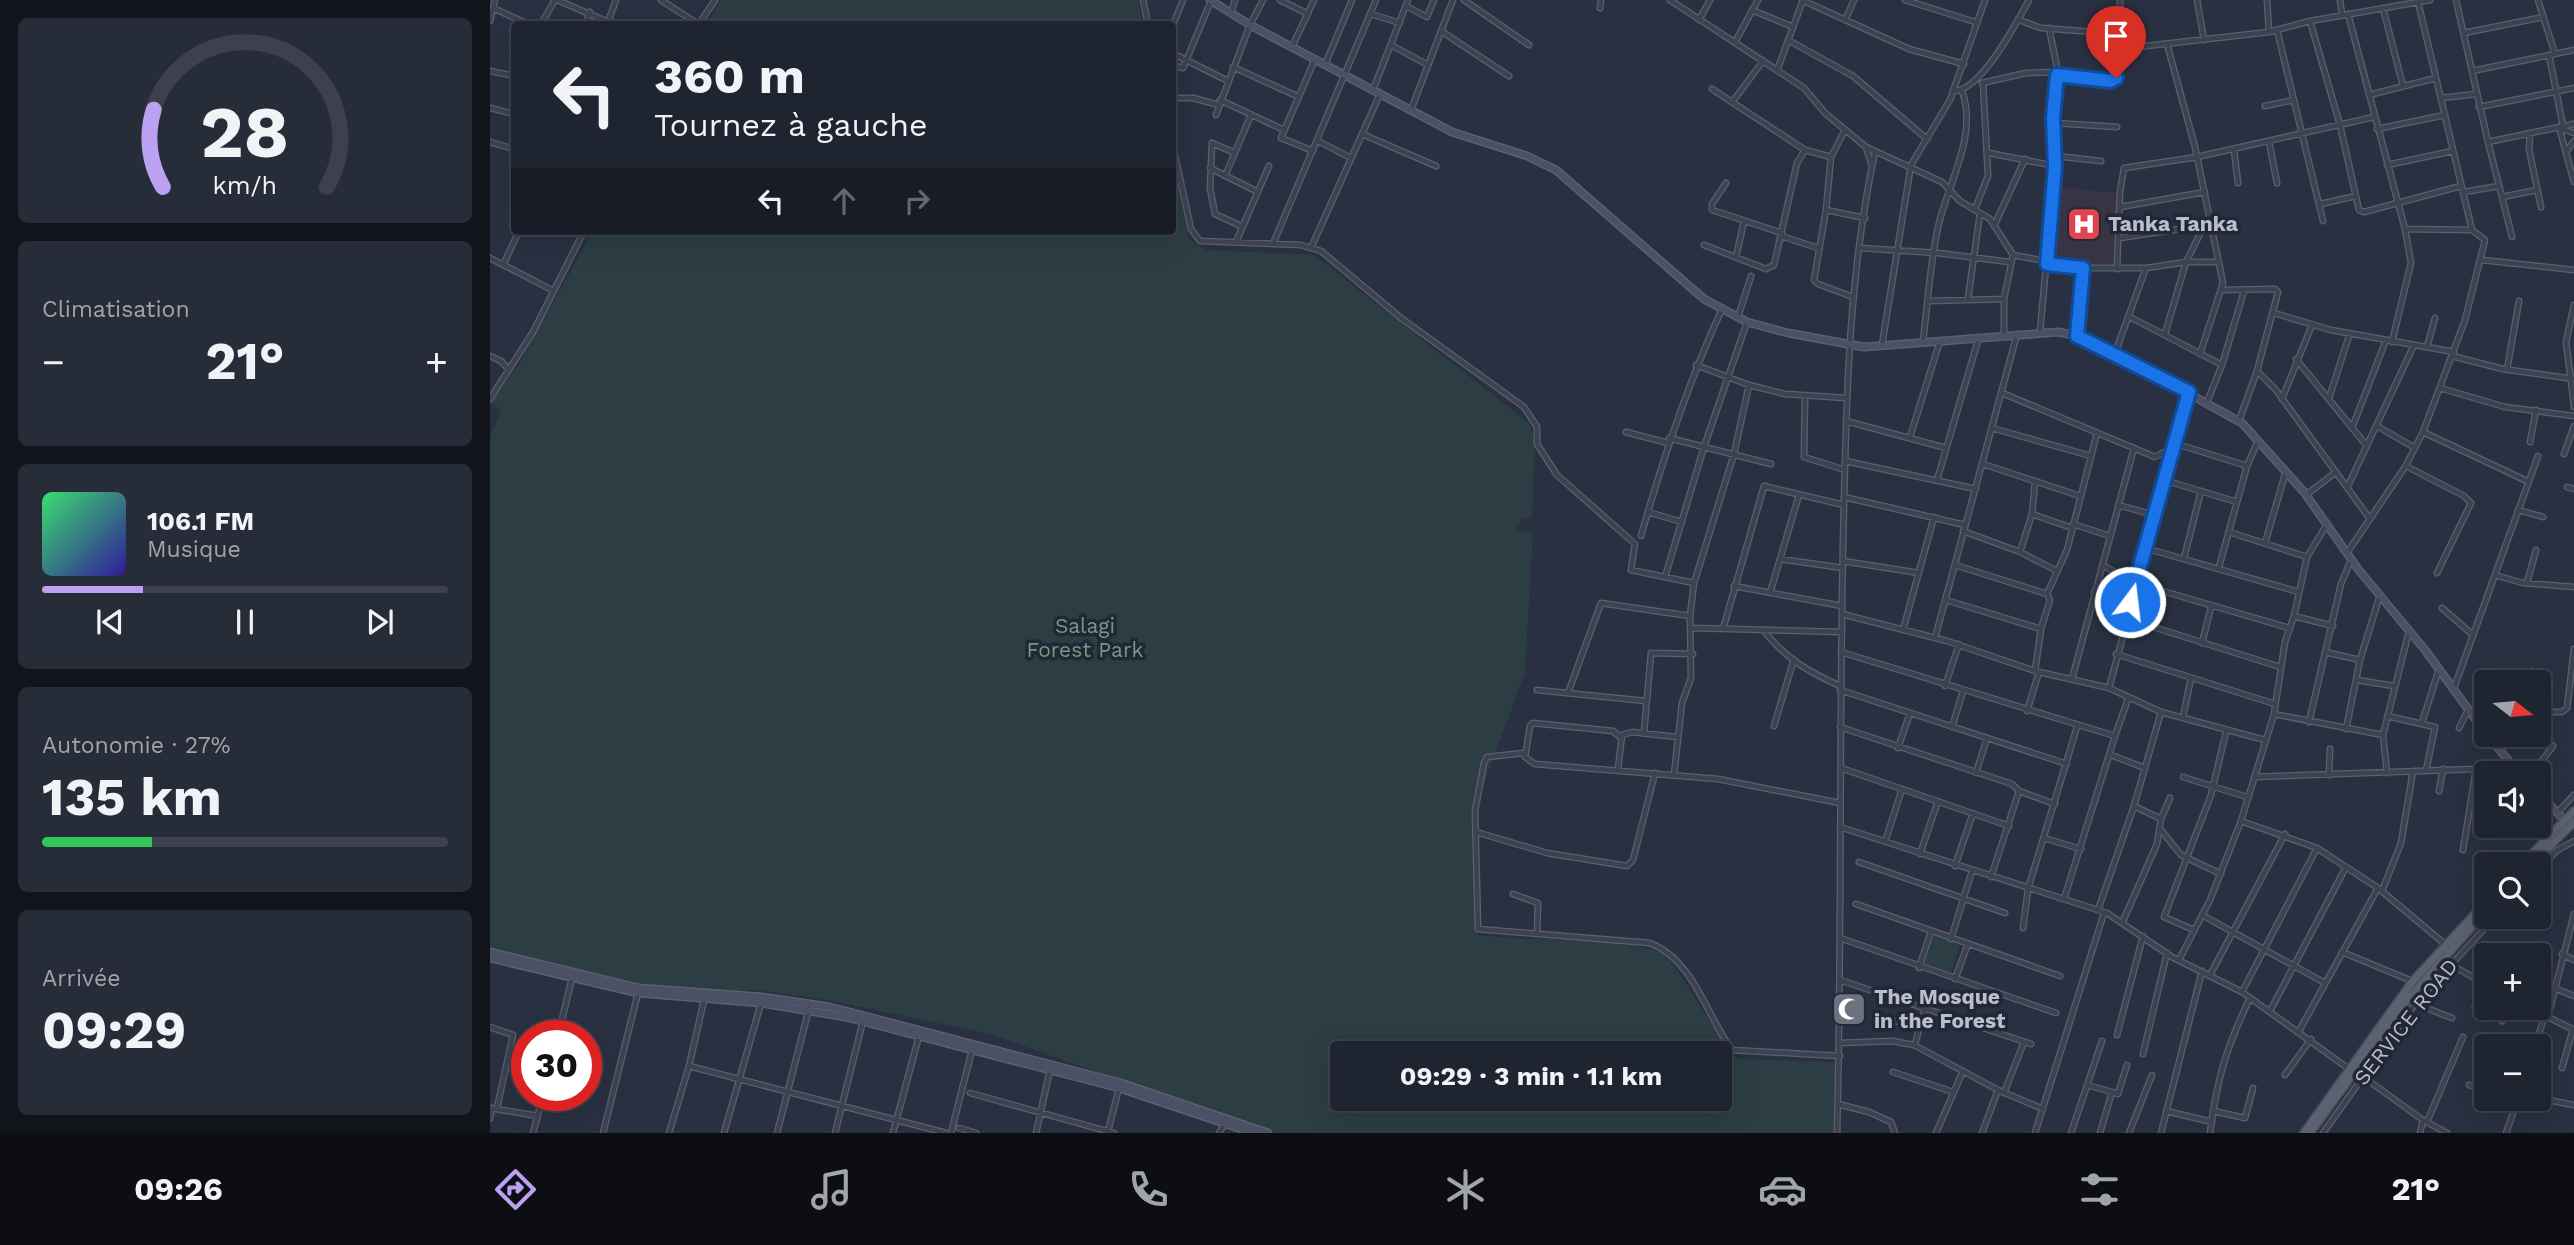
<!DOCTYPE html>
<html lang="fr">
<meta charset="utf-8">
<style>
:root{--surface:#1f2431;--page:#272c39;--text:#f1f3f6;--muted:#a1a4ab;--line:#3c414d;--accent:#bca0f2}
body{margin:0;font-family:"Work Sans",sans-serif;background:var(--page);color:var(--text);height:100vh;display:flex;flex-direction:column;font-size:26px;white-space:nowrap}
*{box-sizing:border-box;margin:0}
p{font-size:23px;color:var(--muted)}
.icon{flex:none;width:38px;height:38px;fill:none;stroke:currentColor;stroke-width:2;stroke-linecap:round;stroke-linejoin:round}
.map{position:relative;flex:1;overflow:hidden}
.details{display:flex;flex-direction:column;gap:18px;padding:18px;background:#11141b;width:490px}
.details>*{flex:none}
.guide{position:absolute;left:21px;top:21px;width:665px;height:214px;border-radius:7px;box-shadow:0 7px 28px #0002,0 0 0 2px var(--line);background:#1f2431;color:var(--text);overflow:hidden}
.needle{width:46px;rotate:106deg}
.buttons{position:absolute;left:1984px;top:670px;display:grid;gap:14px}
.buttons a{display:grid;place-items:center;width:77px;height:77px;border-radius:7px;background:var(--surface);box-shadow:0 7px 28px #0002,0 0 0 2px var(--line);font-size:35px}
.speed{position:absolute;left:21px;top:1020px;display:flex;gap:14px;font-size:35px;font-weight:700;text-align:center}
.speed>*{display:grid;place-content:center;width:91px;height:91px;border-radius:50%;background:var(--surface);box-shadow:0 7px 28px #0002,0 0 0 2px var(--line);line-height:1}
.speed .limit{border:10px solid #d22;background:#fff;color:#111}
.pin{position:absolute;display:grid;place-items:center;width:60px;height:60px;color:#fff;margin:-72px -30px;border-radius:50% 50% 50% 0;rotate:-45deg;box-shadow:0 0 7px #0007}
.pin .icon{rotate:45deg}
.me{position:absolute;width:77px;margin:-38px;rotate:15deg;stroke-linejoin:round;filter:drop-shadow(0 0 5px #0008)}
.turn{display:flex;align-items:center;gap:24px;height:147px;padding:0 28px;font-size:32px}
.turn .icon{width:91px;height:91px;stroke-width:2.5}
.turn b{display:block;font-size:49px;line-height:60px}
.lanes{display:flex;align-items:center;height:66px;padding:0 28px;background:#0003;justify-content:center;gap:35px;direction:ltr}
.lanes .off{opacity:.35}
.big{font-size:52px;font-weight:700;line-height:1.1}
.details .tile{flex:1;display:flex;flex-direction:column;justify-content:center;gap:10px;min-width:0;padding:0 24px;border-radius:10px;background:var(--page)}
.details .dial{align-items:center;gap:0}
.dial svg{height:182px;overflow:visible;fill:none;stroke:var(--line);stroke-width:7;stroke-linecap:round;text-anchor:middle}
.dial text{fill:var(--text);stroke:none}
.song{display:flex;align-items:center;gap:21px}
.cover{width:84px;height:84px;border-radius:10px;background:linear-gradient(135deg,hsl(140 70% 55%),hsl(250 70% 35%))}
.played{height:7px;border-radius:4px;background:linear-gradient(90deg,var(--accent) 25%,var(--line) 25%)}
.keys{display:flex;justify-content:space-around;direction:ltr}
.heat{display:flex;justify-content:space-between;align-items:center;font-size:38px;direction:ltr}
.charge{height:10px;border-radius:5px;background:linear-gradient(90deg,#34c759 27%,var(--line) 0)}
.trip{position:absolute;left:840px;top:1041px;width:402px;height:70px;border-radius:7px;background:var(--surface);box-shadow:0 7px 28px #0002,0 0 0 2px var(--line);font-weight:700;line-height:70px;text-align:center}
.tab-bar{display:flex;height:112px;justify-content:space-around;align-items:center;background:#0c0e14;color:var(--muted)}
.tab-bar .icon{width:49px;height:49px}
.tab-bar .current{color:var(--accent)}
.tab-bar b{font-size:32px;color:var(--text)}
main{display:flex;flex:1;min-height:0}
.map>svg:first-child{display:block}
.medical{fill:#383443}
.green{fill:#2c3e43;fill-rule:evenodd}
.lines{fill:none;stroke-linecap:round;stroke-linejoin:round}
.street-casing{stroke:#5b606f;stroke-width:7}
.secondary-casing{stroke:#5b606f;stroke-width:9}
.primary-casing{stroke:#464b5b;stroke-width:10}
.street{stroke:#3d4251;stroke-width:4.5}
.secondary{stroke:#4b5164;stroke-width:6}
.primary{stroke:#5b6171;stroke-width:7}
.route-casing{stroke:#114b97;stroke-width:18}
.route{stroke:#1a73e8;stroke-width:12}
.labels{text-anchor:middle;stroke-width:7;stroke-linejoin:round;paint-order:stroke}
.poi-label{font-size:21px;font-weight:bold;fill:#babecb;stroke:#212737;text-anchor:start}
.park-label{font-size:21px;fill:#729b82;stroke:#212737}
.street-label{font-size:21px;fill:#babecb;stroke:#212737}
</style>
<main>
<section class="details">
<div class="tile dial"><svg viewBox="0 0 100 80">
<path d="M14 69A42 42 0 1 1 86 69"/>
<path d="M14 69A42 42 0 0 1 10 35" stroke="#bca0f2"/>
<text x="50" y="56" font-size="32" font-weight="700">28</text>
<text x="50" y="72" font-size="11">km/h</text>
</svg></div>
<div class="tile"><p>Climatisation</p>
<div class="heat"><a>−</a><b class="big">21°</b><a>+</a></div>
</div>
<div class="tile">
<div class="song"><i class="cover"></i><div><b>106.1 FM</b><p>Musique</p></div></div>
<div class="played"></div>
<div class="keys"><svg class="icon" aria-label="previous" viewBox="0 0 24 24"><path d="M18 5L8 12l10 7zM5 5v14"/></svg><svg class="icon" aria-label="pause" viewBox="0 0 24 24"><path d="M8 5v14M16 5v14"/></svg><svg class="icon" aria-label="next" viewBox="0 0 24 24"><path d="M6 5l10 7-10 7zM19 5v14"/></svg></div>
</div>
<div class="tile"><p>Autonomie · 27%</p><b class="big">135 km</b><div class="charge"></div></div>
<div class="tile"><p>Arrivée</p><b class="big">09:29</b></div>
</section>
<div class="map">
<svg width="2084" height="1133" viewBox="0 0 2084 1133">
<rect width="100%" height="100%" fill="#293041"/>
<path class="medical" d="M1568,187L1627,193L1624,266L1561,261L1557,255Z"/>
<path class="green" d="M231,0H648L653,24H217Z
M683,162L699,240L717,250L824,255L1039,423L1045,438L1042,518H1032L1031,523L1026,524V532L1043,531L1035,672L982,816L988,935C1046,942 1108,936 1164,950C1173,952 1179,961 1185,967L1242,1056L1248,1059L1345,1062L1344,1133H777L501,1034L337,1000L273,991L189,989L143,982L0,948V438L11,410L2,402L28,366L103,231H682ZM852,1054H1230V1099H852Z
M1443,933L1471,943L1461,973L1433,963Z"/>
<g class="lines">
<g class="street-casing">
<path id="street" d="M67,0L123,24
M171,0L208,24
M653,0L658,24
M790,0L818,14
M974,0L1039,45
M1180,0L1314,88L1335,113L1376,147L1452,182L1470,201L1500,219L1523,255L1593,268L1587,336
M1312,0L1419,49L1474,64
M1415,0L1485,22
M1707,0L1714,40
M1777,0L1779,32
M1850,0L1852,15
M1966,0L1998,142L2084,124
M2048,0L2065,54
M1928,2L1982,230
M916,6L937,17L944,0
M1110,8L1111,0
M1893,8L1913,86
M5,9L38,24
M1262,10L1303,27
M741,13L745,0
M881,14L910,23
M1858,14L1915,229L1921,263L1902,342
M1356,18L1364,0
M1209,20L1220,0
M1529,20L1551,28L1630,34
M0,21L5,0
M1820,21L1850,125L1869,210L1874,212L1971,186
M118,22L126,0
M51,24L65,0
M95,24L100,12
M209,24L225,0
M682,27L693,0
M1787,30L1833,221
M951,31L1019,76
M1974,33L2053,17
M1298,40L1363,76L1437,139
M1245,42L1268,0
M1677,44L1705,147L1733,283L1710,354
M901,45L938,65
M802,47L824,0
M1630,49L1779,32L1820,21L1940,0
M682,53L738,81
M2059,55L2073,126
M682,65L693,68L721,1
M835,65L862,0
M743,67L809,97
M1288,68L1313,0
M0,71L24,76
M1982,71L2084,50
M1567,75L1624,81L1630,49V0
M1492,83L1536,73L1567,72
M1222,89L1315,150L1341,157
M883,90L918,0
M1463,91C1490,93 1527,22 1539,0
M1879,95L1946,78
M682,98H703L729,105
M1951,98L1986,94
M730,100L794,130
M1243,101L1273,61
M1775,106L1804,100
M1989,107L2084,88
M0,108L24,114
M921,110L963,0
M726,115L760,25L773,0
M1564,123L1627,127
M2069,127L2084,182
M2069,128L2084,133
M1887,129L1955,115
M1355,130L1341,157L1336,210L1324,280L1328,284L1363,297
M872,134L946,166
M2040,134L2039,149L2051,207
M828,141L861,158
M0,142L24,149
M682,142L701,229L710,241L811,245L831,251L911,318L1034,407L1047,427V444L1067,475L1145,544L1141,570L1204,583
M1779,142L1787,183
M1998,142L2012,197L2047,190
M1376,147L1382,166
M1744,150L1748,183
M823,151L791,138L825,59
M2076,152L2084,141
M745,153L722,143L720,188L725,214L753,227
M1499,153L1565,166
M1566,156L1611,161
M1897,165L1963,151
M720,168L768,192
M735,176L761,115
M1236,183L1222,204V210L1292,233
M1974,192L2009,186
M2012,197L2022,237
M1830,204L1866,196
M1630,207L1715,192
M1485,209L1498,176L1493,83
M1336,210L1375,218
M1504,226L1535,159
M1291,236L1328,248
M1630,238L1722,224
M746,242L779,166
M783,244L886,0
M1214,245L1276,269L1284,265L1307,163L1315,150
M821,248L890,94
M1370,248L1448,253L1519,262
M1246,257L1254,221
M0,258L62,290
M1992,260L2084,270
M14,263L29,231
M1593,268H1656L1696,262H1729
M1627,269L1630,192L1634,168L1707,157L1884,117
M1731,290L1785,289L1788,292L1767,371L1749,421
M1478,299L1490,213
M1439,301L1514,299
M1784,313L1841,330L1964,352
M1248,317L1261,276
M1640,317L1732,365
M1550,332L1566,156L1563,118L1567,67L1559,28
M1514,334V299L1523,255
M1675,334L1696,262L1714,226
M1433,341C1438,302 1440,261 1449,223C1459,182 1488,134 1472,91
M1392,345L1421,165L1460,100L1495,0
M1937,347L1945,318
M1625,353L1656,268
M0,356L11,361L19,370
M1962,356L2013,369L2084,379
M1806,359L1877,446
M1206,365L1259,385L1295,394L1357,398
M2017,370L2029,301
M1767,371L1786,390L1880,519
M1950,388L2015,407L2084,416
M1512,393L1665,457L1683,447
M1315,395L1314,457L1355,470
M2083,397L2076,342L2084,305
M2083,397L2084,407
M1839,398L1860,333
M0,399L43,332L94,231
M1792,399L1822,325
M1717,402L1732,365L1754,291
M1356,421L1456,448
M1887,426L1925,448
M1502,428L1601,456
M1862,428L1896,340
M1136,432L1178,443
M1933,432L2039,482
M1420,437L1450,341
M1179,438L1281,464
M2040,442L2046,410
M1684,443L1757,466
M2074,454L2084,426
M1355,461L1486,489
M1493,464L1590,496
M1916,466L1974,496L1981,503L1947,573
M1447,480L1489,337
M1674,480L1747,502
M2077,487L2084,489
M1857,488L1924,345
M1816,495L1846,472
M1354,497L1475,525
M1628,505L1664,515
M2028,510L2053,517
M1158,512L1192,522
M1542,514L1582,528
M1583,524L1620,536
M1473,531L1530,552L1565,570
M1739,532L1817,557
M1151,536C1173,458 1198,383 1232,309
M1775,543L1796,471
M1655,548L1809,592
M1530,552L1542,514L1545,482
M1857,553L1915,467L1933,432L1975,320L1995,240L1982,230L1915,229
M1694,558L1711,491
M1290,559L1353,568
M1353,561L1429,573
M1465,565L1557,594
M1612,565L1645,583L1799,628
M1729,567L1757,466L1768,441
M2005,575L2033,583L2084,587
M1175,577L1214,447L1257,322
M2037,583L2046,550
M1244,586L1352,606
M1604,592L1640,602
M1280,593L1309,495
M1456,600L1551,629
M1952,608L1983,635
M1352,614L1457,641L1545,671L1619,688L1671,712L1775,740
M1804,616L1843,626
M1635,618L1790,667
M1201,628L1352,632
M1233,629L1274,486L1354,505
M1413,630L1444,517
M1274,631C1296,659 1319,672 1350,686
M1445,638L1527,334
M1712,643L1721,607
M1351,652L1625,736L1638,699
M1835,652L1870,660
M1626,654L1785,704
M1545,671L1551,629L1560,600L1557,594L1577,550L1607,433
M1582,679L1644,448
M1867,680L1904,686
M2041,682L2042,671
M1455,686L1469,644
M1619,688L1699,392
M1964,688L2048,456
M1047,690L1156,701
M1350,690L1577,764
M1078,693L1111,603L1200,616
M1537,711L1549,672
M2049,712H2072L2077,708L2084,649
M1784,714L1893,735L1897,773
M1897,716L1945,727L1936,771
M1693,717L1701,678
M1819,722L1851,584L1861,560
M1932,723L1949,669
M1284,726L1303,662
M1350,727L1522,784L1529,791L1565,804
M1462,727L1473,691
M1969,728L1978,710
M1856,729L1870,660L1890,595
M1154,733L1161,653L1203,654
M1893,735L1919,631
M1130,737L1123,731L1043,723L1040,726L1035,757L1045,764L1228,779L1350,803
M2004,744L2012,735
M1408,748L1420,713
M1034,753L997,757L994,763L985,811L988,929L1160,943C1204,960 1217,1017 1242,1050L1350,1056
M1621,755L1655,768
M1351,768L1519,826
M1128,769L1132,735L1142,732L1187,737
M1486,773L1497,738
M2042,774L2063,746
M1184,775L1192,703L1201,678L1200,616L1204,583L1244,454L1259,385
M1839,775L1840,749
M1693,777L1757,797
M1764,777L1986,769L2029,774
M1949,791L1953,769
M1644,806L1671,819
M2068,812L2084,795
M1751,821L1827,848L1888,888L1956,945
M1350,827L1617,913L1682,957L1752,992L1859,1069
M1671,830L1691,855L1731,874
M986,832L1057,853L1137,866L1143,860L1165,773
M1554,838L1591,849
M1395,842L1412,789
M1973,850L1986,769
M1430,854L1448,801
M1369,862L1515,913
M1465,866L1483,813
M2049,871L2066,851L2084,841
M1501,877L1529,791
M1892,891L1911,843L1923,771
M1023,894L1048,903L1047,933
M1574,899L1625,736
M1366,904L1570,976
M1608,910L1644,806L1671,712
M1712,915L1835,983
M2000,917L2013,923
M1633,921L1667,844L1671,819L1680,798
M1533,928L1538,889L1587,727
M1704,930L1674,917L1721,795L1736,732
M1350,938L1566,1013
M1461,939L1482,871
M1852,952L1922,981
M2072,954L2084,960
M1689,960L1720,900L1751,821L1784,714L1795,642L1804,616L1817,557L1837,524
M1958,963L1997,985
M1429,968L1441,931
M1720,975L1795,834
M1465,979L1478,944
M1350,980L1541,1044
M2064,988L2084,996
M1752,992L1827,848
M1924,1003L1962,1018
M1985,1007L1997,985
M2040,1008L2084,1030
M1780,1011L1856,867
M2058,1017L2084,914
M1392,1018L1430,1027
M2012,1021L2018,1008
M0,1027L23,1035L7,1108
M1809,1031L1888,888
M1627,1035L1653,936
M68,1036L82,978
M1349,1043L1402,1041L1424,1045L1508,1090L1553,1109
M1425,1044L1435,1008
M2045,1046L2055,1015
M1996,1052H1997
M1653,1054L1677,953
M199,1066L456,1133
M2072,1068L2083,1029
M1865,1071L1933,1120L1957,1133
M1403,1072L1463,1092
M1795,1075L1821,1039
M1597,1085L1622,1092
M1979,1085L1997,1091
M480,1093L624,1133
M1514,1093L1534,1042
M2049,1098L2083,1105
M2017,1099L2027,1103
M1348,1104L1379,1112L1401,1122L1405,1133
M0,1108L48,1116
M1676,1111L1722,1122
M1723,1111L1755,1118L1763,1088
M0,1118L2,1108
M1937,1122L1973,1037
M469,1128L486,1133
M618,1131L629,1088
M43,1133L53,1096
M113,1133L148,993
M179,1133L199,1066L214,1000
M234,1133L271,1003
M287,1133L319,1009
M345,1133L373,1021
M403,1133L429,1036
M461,1133L482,1050
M546,1133L560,1070
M729,1133L735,1124
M1347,1133C1352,937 1349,742 1353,546C1356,414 1357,282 1385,152
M1446,1133L1473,1071
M1492,1133L1508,1090
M1545,1133L1614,913
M1581,1133L1612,1041
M1610,1133L1622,1092L1628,1094L1637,1065
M1639,1133L1662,1075
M1671,1133L1712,971
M1720,1133C1727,1079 1736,1048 1760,998
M1833,1133L1925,1004L2005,917
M1930,1133L1933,1120
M2016,1133L2028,1099"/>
</g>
<g class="secondary-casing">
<path id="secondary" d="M720,0L760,25L962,132L1037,156L1066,170L1214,299L1257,322L1298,333L1374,347L1569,332L1587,336L1625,353L1752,423L1814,492L1868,569L1935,650L1997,735
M1997,735L2030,774
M2049,793L2075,821
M0,952L149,988L272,997L340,1007L631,1083L778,1133
M0,958L148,993L271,1003L356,1017L629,1088L763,1133"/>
</g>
<g class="primary-casing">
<path id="primary" d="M2032,864L2084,811
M2042,864L2084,822
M1814,1133L1922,982L1997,901
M1820,1133L1917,1000L1997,910"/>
</g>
<use href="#street" class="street"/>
<use href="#secondary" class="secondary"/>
<use href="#primary" class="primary"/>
</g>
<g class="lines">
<g class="route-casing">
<path id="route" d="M1626,78L1620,81L1567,75L1563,118L1565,166L1557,264L1593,268L1587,336L1699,392L1640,602"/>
</g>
<use href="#route" class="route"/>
</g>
<defs>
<g id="hospital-square" transform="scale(1.75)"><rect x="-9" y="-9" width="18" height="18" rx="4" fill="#e0444e" stroke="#212737"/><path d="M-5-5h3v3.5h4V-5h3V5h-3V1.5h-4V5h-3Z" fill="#fff"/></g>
<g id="mosque-square" transform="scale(1.75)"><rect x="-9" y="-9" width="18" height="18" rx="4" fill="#6b7280" stroke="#212737"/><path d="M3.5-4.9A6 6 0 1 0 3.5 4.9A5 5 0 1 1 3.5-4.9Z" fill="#fff"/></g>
</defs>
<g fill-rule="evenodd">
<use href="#hospital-square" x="1594" y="224"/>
<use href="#mosque-square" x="1359" y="1009"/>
</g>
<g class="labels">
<g class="poi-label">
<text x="1618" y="231">Tanka Tanka</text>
<text x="1384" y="1004">The Mosque<tspan x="1384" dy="24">in the Forest</tspan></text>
</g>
<g class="park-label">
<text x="595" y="633">Salagi<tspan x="595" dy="24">Forest Park</tspan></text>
</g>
<g class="street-label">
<text transform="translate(1916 1022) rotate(-52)" y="7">SERVICE ROAD</text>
</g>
</g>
</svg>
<div class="buttons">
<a><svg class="needle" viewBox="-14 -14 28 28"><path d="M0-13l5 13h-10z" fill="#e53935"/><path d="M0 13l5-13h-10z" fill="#a1a4ab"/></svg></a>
<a><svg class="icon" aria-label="sound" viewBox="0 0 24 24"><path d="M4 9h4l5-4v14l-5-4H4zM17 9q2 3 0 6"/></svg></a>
<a><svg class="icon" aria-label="search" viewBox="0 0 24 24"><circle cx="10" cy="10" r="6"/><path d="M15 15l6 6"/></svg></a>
<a>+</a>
<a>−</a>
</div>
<div class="speed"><div class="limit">30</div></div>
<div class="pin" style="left:1626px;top:78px;background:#d93025"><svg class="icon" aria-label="arrive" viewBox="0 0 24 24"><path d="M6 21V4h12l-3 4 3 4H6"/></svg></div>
<svg class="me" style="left:1640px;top:602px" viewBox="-20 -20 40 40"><circle r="17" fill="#1a73e8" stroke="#fff" stroke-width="3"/><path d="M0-11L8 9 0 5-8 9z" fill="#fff"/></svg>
<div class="trip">09:29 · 3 min · 1.1 km</div>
<div class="guide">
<div class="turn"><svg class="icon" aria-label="left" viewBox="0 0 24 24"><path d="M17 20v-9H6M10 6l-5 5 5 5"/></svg><div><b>360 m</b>Tournez à gauche</div></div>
<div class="lanes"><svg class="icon" aria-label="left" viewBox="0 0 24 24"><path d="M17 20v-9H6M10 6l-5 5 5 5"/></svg><svg class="icon off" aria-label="ahead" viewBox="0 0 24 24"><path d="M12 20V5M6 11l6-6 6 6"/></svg><svg class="icon off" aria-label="right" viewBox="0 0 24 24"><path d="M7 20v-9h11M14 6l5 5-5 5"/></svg></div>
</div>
</div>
</main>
<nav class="tab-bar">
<b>09:26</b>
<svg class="icon current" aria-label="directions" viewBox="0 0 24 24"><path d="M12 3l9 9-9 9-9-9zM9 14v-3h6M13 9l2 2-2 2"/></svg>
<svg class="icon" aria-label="music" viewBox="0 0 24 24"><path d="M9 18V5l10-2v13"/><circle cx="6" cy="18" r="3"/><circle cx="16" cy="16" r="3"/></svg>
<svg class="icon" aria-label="phone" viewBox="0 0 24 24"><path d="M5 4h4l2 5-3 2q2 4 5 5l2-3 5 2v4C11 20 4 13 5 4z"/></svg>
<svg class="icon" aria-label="climate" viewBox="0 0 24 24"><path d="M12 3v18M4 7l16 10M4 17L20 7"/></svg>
<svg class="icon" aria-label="car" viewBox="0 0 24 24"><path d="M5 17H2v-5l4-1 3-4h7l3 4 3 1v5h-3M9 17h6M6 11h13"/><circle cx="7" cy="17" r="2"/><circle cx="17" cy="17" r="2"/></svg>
<svg class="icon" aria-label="filters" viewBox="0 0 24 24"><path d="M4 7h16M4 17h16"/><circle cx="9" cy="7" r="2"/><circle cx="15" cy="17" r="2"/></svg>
<b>21°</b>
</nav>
